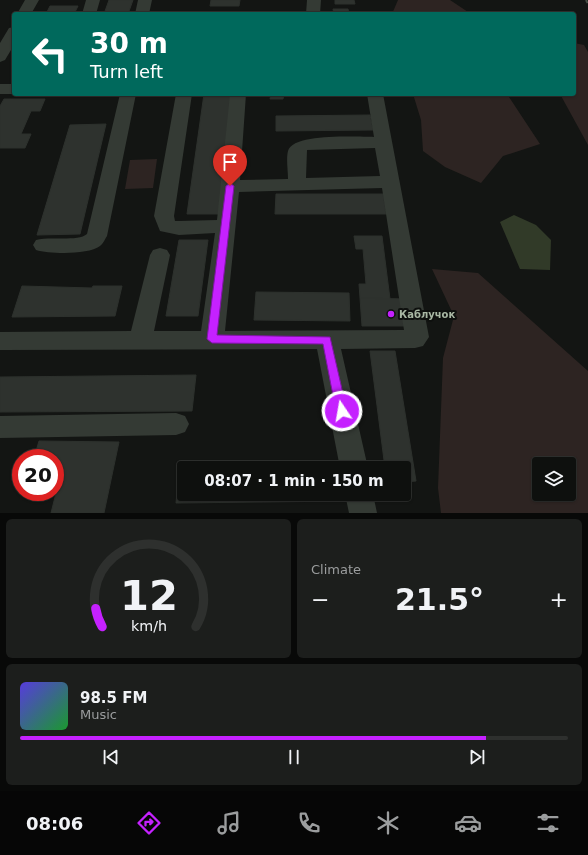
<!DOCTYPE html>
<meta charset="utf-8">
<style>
:root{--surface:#0e100e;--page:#1c1e1c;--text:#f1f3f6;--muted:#9b9d9e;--line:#2e302e;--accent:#c521ff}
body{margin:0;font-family:"DejaVu Sans",sans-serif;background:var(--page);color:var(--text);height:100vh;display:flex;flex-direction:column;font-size:15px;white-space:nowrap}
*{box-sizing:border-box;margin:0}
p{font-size:13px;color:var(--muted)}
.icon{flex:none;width:22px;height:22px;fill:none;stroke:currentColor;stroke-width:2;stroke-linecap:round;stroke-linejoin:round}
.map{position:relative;height:513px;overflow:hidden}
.sheet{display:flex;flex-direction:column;gap:6px;padding:6px;background:#080908;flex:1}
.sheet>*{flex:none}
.hud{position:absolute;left:12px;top:12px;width:564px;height:84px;border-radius:4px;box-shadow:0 1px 3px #0004,0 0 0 1px var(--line);background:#00695c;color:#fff;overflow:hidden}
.tools{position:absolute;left:532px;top:457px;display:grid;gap:8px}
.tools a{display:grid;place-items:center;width:44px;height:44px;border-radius:4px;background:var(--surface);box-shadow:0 1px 3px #0004,0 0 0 1px var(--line);font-size:20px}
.speed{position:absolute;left:12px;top:449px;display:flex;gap:8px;font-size:20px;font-weight:700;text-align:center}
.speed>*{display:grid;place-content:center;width:52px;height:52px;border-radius:50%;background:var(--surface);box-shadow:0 1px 3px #0004,0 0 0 1px var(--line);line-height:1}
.speed .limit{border:6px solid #d22;background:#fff;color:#111}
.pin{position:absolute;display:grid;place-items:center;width:34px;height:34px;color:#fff;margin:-41px -17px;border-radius:50% 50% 50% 0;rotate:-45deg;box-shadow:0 0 4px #0007}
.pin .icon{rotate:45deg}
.me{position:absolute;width:44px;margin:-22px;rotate:348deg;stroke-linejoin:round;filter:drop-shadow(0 0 3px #0008)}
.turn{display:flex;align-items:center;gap:14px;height:84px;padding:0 12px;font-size:18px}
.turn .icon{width:52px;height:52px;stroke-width:2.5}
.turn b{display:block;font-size:28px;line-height:34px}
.big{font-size:30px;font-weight:700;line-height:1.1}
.sheet .card{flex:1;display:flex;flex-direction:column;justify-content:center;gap:6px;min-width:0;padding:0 14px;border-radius:6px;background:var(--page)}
.sheet .dial{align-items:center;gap:0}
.dial svg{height:104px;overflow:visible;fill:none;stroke:var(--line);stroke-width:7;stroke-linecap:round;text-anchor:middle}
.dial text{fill:var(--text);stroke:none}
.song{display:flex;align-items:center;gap:12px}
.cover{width:48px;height:48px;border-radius:6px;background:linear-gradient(135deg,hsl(250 70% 55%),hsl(130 70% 35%))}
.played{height:4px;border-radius:2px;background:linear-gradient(90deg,var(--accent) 85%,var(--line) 85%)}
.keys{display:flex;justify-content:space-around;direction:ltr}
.heat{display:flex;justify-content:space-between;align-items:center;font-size:22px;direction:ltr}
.sheet .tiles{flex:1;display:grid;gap:6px;grid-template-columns:1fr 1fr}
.card:last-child{grid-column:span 2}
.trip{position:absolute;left:177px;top:461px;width:234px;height:40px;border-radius:4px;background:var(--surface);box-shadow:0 1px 3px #0004,0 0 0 1px var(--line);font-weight:700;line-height:40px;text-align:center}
.menu{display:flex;height:64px;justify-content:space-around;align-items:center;background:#060606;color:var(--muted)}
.menu .icon{width:28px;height:28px}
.menu .active{color:var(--accent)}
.menu b{font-size:18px;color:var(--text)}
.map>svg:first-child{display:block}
.green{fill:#2d2422;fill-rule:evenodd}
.water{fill:#313a28}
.building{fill:#2e322e;stroke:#2d312d}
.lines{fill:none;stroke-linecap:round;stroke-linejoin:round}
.minor{fill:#343a34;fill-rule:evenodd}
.rail{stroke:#485047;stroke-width:2;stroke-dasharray:3.5 3;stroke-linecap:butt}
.route{fill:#c521ff;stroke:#8015a6}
.poi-dot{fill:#c521ff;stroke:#0e100e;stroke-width:1.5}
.labels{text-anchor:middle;stroke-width:4;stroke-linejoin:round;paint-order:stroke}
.poi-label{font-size:10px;font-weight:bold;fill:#a8b7a3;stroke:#0e100e;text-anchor:start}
</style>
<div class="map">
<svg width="588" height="513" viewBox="0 0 588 513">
<rect width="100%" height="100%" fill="#131513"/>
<path class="green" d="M398,0H450L471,14H392Z
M574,43L584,45L588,52V145L560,94H574Z
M413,94H507L540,144L503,156L481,183L445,167L423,151L421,120Z
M157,159L153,188L125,189L130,160Z
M432,269L478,273L588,371V513H441L438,488L443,358L454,316ZM539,464H569V494H539Z"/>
<path class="water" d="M514,215L536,225L551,240L550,270L520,269L500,222Z"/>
<path class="building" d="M109,0H133L128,14H104Z
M211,0H240L239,6H210Z
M335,0H354L355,4H335Z
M50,6H78L74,14H46Z
M333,9H348L349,14H334Z
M204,94H233L222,214H187Z
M271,94H284L283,99H270Z
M4,99H45L40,111H31L21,134H31L25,148H0V106Z
M370,115L373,130L276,131V116Z
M106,124L80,234L37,235L70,125Z
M276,194H383L386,214H275Z
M354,236H382L390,299L360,298L359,284H366L363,249H356Z
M179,240H208L198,316H166Z
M22,286L92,288L93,286H122L115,316L12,317Z
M256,292L349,293L350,321L254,320Z
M360,298L406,299L410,326H362Z
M370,351H395L416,481L404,482V468H385Z
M196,375L192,411L0,412V377Z
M39,441L119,442L104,513H51L57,489H55V458H34Z
M346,462V468H184V494H348L349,501L176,503L180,463Z"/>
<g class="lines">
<path class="minor" d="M25,0H39L31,14H17Z
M86,0H100L96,14H82Z
M138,0H152L149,14H135Z
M307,0H321L320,14H306Z
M14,27V45L5,60L0,62V43L9,28Z
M0,84H14V94H0Z
M120,94H136L107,236C105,239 103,244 100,246C88,255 50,254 36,250L33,245L36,240C49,236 78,242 87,234Z
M176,94H192L174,216L175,221H179L217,220L230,94H246L240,180L288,179C288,170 286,159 288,151C293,133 358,137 374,137L367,94H383L429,337L423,346L415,348L341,349L368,468H340L317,349L0,350V332L131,331L150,255L153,250L160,248L167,250L170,255L154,331H201L215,233L179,235L160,231L154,216ZM375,148L380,176L306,178L307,150ZM382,188L404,330L225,331L239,192Z
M176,413L185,416L189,424L185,432L176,435L0,438V416Z
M345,494H373L377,513H349Z"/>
<path class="rail" d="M586,0L588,4"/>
</g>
<path class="route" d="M230,183L234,186L217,335L330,337L347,411L346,414H338L336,411L323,344L212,343L207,339L226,186Z"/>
<circle class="poi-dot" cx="391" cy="314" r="4"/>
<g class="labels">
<g class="poi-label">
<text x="399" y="318">Каблучок</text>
</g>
</g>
</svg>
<div class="tools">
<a><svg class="icon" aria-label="layers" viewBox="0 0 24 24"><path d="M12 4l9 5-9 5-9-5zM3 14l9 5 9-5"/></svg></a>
</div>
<div class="speed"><div class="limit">20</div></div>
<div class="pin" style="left:230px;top:186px;background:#d93025"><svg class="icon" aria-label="arrive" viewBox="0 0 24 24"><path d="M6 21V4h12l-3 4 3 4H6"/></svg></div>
<svg class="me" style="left:342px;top:411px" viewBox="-20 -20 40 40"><circle r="17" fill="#c521ff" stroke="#fff" stroke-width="3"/><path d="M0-11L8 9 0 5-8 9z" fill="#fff"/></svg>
<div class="trip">08:07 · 1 min · 150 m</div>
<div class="hud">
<div class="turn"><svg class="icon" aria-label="left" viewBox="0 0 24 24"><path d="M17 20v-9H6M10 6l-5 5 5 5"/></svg><div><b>30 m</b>Turn left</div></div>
</div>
</div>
<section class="sheet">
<div class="tiles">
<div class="card dial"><svg viewBox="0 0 100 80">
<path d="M14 69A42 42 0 1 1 86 69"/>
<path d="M14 69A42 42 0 0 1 9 55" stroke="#c521ff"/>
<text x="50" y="56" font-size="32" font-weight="700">12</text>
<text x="50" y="72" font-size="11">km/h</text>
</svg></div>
<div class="card"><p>Climate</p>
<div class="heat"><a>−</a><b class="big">21.5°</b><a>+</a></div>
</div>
<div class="card">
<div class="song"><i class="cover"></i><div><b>98.5 FM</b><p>Music</p></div></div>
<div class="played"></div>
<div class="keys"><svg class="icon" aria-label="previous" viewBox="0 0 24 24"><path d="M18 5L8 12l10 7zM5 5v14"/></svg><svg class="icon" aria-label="pause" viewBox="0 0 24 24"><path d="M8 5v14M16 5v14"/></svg><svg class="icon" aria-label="next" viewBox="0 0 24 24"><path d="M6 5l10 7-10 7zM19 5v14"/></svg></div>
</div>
</div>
</section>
<nav class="menu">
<b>08:06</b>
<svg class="icon active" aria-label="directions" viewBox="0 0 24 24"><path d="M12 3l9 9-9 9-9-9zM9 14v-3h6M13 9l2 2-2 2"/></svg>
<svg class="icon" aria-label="music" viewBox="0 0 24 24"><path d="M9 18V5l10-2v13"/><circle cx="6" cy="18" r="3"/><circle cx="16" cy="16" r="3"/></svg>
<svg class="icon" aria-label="phone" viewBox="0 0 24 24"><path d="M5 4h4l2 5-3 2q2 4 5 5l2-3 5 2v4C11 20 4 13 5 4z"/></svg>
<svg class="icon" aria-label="climate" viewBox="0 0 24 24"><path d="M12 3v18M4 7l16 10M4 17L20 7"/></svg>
<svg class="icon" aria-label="car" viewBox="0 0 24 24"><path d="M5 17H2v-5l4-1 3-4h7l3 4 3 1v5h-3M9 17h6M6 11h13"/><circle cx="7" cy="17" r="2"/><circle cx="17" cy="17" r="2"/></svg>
<svg class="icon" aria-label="filters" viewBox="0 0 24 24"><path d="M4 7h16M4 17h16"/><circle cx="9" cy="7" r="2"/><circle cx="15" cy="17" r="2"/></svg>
</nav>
